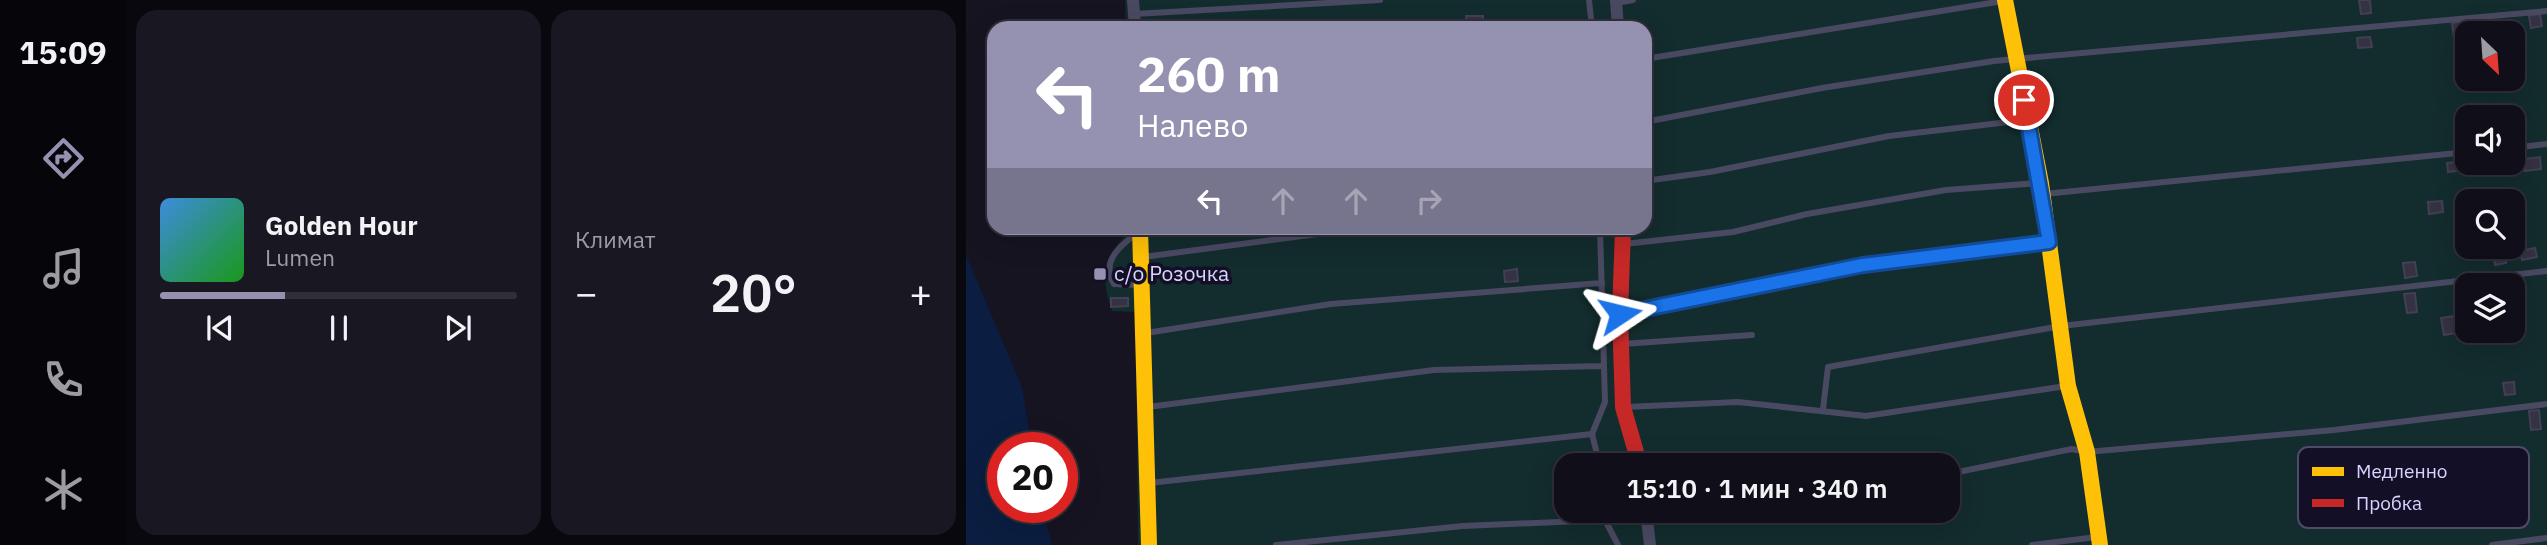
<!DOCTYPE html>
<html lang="ru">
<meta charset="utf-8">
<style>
:root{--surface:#100f19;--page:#191822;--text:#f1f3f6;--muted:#9c9ca2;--line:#302f38;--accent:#9591b1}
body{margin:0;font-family:"IBM Plex Sans",sans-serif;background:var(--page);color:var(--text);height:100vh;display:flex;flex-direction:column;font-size:26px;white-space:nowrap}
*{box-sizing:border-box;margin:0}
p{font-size:23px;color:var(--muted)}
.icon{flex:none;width:38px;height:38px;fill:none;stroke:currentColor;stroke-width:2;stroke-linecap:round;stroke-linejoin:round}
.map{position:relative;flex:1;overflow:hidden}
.details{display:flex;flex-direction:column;gap:10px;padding:10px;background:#09080e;width:840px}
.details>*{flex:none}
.hud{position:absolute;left:21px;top:21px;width:665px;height:214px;border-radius:21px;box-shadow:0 7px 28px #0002,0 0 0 2px var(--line);background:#9591b1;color:#fff;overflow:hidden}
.needle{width:46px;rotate:155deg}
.controls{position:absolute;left:1489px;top:21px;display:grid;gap:14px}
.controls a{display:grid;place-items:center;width:70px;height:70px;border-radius:14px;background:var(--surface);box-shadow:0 7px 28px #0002,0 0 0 2px var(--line);font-size:35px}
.speed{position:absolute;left:21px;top:432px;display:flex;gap:14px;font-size:35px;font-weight:700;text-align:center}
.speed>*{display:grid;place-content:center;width:91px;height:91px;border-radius:50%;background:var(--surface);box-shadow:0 7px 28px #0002,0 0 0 2px var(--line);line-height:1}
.speed .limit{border:10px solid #d22;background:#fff;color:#111}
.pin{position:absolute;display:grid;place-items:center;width:60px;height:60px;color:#fff;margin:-30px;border:4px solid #fff;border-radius:50%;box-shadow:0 2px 7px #0007}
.me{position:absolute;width:77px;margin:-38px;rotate:80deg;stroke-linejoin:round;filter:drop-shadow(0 0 5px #0008)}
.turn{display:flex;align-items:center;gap:24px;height:147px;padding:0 35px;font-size:32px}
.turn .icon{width:91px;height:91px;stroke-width:2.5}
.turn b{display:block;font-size:49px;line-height:60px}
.lanes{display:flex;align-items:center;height:66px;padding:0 35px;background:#0003;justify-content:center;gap:35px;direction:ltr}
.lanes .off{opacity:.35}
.big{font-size:52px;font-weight:600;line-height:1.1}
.details .widget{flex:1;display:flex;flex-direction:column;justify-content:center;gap:10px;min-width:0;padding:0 24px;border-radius:21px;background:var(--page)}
.song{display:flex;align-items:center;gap:21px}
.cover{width:84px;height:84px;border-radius:10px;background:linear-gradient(135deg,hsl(210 70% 55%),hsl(120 70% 35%))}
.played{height:7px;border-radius:4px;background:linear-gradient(90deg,var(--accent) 35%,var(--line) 35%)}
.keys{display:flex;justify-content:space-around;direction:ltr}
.heat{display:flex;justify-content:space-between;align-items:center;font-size:38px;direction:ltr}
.details .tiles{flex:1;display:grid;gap:10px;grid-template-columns:repeat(2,1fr)}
.trip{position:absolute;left:588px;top:453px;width:406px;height:70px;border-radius:21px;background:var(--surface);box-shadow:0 7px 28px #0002,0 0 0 2px var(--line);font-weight:600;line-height:70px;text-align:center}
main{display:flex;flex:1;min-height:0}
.tab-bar{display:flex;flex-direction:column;width:126px;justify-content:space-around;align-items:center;background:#06060a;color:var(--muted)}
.tab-bar .icon{width:49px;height:49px}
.tab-bar .current{color:var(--accent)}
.tab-bar b{font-size:32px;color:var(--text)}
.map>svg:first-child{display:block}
.green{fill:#132c2d;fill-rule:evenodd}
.water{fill:#0b1e41}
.building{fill:#343243;stroke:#433f54;stroke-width:2}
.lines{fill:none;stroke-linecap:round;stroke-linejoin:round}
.lane{stroke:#4a4962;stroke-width:6}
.street{stroke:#4a4962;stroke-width:12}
.slow{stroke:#ffc107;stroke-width:16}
.jam{stroke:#c62828;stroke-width:16}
.route-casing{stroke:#114b97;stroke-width:18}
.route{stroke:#1a73e8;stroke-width:12}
.poi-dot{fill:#9591b1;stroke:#130f26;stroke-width:2.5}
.labels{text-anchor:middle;stroke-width:7;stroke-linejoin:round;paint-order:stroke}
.poi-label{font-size:21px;fill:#d9d4ff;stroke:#130f26;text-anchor:start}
.key{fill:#130f26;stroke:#4e4a67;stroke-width:2}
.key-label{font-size:19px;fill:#d9d4ff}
</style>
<main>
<nav class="tab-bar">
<b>15:09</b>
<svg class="icon current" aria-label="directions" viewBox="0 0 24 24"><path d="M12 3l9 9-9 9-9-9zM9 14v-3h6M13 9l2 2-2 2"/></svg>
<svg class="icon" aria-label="music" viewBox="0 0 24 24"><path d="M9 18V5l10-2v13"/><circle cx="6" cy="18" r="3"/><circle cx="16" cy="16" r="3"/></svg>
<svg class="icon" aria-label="phone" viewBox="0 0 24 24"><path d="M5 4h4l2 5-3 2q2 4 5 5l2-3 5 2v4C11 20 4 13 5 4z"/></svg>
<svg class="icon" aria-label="climate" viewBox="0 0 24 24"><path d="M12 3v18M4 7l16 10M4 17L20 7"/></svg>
</nav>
<section class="details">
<div class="tiles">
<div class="widget">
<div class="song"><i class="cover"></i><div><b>Golden Hour</b><p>Lumen</p></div></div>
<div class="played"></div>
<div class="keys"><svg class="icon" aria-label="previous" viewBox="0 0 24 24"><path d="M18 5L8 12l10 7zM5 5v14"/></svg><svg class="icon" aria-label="pause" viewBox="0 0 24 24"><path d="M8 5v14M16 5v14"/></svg><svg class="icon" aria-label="next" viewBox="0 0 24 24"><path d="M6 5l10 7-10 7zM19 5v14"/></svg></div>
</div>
<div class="widget"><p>Климат</p>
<div class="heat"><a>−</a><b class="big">20°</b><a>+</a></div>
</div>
</div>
</section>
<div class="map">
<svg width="1581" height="545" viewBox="0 0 1581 545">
<rect width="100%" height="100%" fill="#161421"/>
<path class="green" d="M159,0H1581V545H172L170,312L146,311C133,272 139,258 165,228H679V28H160ZM1502,33H1547V79H1502ZM1502,117H1547V163H1502ZM1502,201H1547V247H1502ZM1502,285H1547V331H1502ZM600,466H982V511H600Z"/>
<path class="water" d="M0,255L56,387L66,448H37V508H76L86,545H0Z"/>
<path class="building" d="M1393,0H1404L1405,13L1395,14Z
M1574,14L1576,26L1565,28L1563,16Z
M500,16H517V27H500Z
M1494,22L1496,37L1488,38L1486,23Z
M1404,37L1406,47L1392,48L1391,38Z
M1574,157L1575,169L1559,171L1558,159Z
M1496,161L1497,170L1482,172L1481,163Z
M1476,201L1477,212L1463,214L1462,202Z
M1569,248L1571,257L1556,260L1554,251Z
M1539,250L1540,263L1529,265L1527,251Z
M1449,262L1451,276L1439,278L1437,263Z
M551,269L552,281L539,282L538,271Z
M1449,293L1451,312L1441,313L1438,294Z
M145,298H162V306L145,307Z
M1488,316L1490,333L1478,335L1475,318Z
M1548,382L1549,394L1539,395L1537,383Z
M1573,410L1575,429L1565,430L1563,411Z"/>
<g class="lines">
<path class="lane" d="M623,0L626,28
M650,3L667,0
M168,14L414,0
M679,59L1037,1
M679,122L856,88L1028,61L1581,11
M1547,148L1581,144
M679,181L744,172L923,136L1060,120
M1078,194L1502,152
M634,228L639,402L626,434L634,466
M172,232C155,245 134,261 148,284L173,285
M658,244L767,232L841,214L980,190L1073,183
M177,257L397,228
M657,313L897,265L1081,242
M180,333L365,304L636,283
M656,344L786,335
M182,407L468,370L637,366
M659,407L772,402L900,416L1100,386
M857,409L862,367L1095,326L1581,271
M982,474L1106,449L1121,452L1368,430L1581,404
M183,483L626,434
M639,511V520L652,545
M310,545L497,526L639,520
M1066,545L1131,537
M1526,545L1581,538"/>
<path class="street" d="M167,0L169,28
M650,0L652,28
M680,511L684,545"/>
<path class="slow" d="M1039,0L1075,183L1102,386L1121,452L1134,545
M174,228L183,545"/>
<path class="jam" d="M657,228L654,314L657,407L674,466"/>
</g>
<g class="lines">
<g class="route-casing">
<path id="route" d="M654,314L897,265L1083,242L1058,100"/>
</g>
<use href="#route" class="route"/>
</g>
<rect class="poi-dot" x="127" y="267" width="14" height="14" rx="3.5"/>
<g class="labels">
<g class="poi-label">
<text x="148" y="281">с/о Розочка</text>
</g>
</g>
<rect x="1332" y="447" width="231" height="81" rx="10" class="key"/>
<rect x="1346" y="467" width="32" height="9" fill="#ffc107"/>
<rect x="1346" y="499" width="32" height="8" fill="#c62828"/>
<g class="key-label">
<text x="1390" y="478">Медленно</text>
<text x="1390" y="510">Пробка</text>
</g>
</svg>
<div class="controls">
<a><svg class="needle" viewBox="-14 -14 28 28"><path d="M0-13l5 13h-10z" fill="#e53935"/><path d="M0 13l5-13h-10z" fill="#9c9ca2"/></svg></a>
<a><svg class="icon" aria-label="sound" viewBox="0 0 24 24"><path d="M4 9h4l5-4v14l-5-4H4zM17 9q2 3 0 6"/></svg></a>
<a><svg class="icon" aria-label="search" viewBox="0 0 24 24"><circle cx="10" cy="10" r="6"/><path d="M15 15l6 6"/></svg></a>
<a><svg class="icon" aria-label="layers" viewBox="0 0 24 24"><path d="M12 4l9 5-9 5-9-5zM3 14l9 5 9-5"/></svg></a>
</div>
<div class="speed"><div class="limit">20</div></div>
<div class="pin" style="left:1058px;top:100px;background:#d93025"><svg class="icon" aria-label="arrive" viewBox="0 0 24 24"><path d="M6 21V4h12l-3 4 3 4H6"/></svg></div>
<svg class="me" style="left:654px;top:314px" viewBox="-20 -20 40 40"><path d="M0-17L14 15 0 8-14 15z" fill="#1a73e8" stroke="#fff" stroke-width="4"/></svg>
<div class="trip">15:10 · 1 мин · 340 m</div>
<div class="hud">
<div class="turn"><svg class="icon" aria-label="left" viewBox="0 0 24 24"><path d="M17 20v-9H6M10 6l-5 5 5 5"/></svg><div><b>260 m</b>Налево</div></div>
<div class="lanes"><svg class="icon" aria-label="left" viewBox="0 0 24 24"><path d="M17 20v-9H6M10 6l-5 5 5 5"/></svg><svg class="icon off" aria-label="ahead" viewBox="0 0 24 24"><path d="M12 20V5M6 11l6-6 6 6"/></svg><svg class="icon off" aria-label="ahead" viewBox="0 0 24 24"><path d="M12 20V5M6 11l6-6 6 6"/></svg><svg class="icon off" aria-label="right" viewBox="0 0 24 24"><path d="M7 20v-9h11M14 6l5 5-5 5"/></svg></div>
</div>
</div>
</main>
